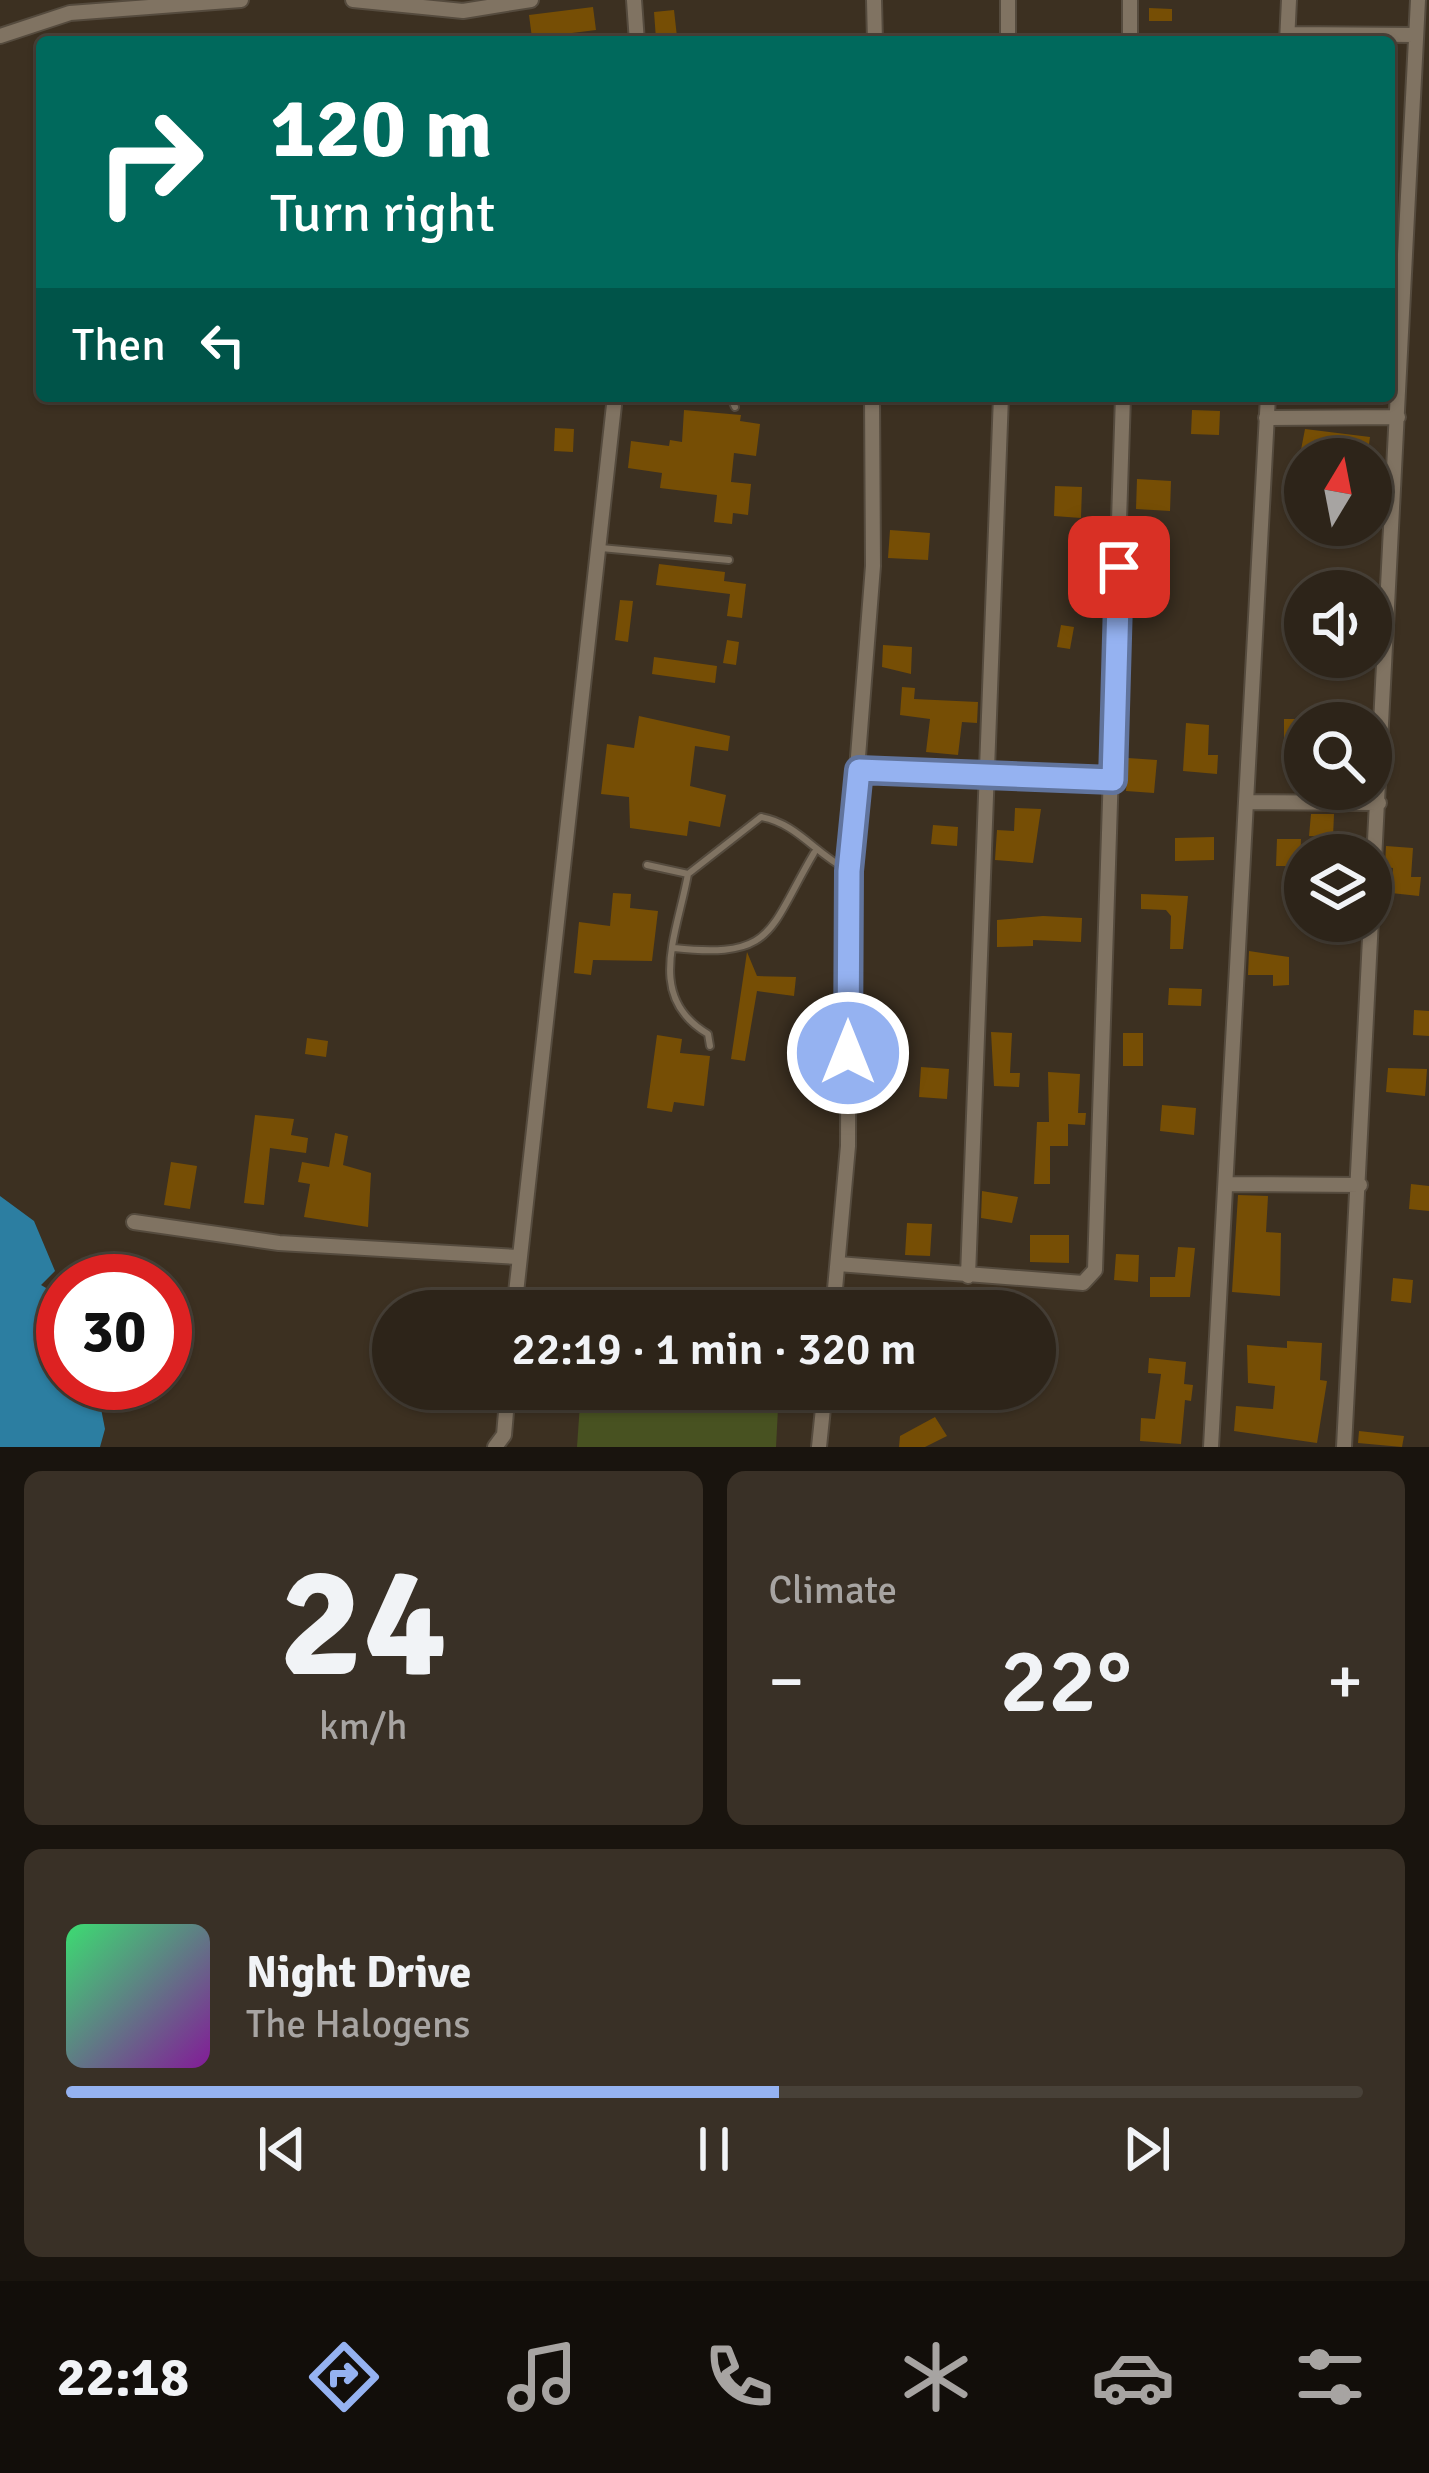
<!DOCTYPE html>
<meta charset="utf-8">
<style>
:root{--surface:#2d2419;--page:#393026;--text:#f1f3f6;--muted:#a7a4a2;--line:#484138;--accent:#95b2f1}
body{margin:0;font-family:Signika,sans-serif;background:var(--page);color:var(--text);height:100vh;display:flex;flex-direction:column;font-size:45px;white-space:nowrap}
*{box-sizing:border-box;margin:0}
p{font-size:39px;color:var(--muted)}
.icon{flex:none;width:66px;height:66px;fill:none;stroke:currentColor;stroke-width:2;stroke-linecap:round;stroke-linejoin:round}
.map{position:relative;height:1447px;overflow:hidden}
.side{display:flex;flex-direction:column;gap:24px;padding:24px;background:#19140e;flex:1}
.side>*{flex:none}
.top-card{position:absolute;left:36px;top:36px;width:1359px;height:366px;border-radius:12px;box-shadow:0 3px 9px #0004,0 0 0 3px var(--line);background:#00695c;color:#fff;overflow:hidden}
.needle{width:78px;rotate:10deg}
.fabs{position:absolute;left:1284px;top:438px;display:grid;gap:24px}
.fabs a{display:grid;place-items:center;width:108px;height:108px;border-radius:50%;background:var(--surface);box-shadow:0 3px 9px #0004,0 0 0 3px var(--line);font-size:60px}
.speed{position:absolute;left:36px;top:1254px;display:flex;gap:24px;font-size:60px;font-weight:700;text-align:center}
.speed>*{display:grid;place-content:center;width:156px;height:156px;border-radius:50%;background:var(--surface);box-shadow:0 3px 9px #0004,0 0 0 3px var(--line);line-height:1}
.speed .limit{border:18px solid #d22;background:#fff;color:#111}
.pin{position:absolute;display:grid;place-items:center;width:102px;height:102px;color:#fff;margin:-51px;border-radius:24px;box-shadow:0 6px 18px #0006}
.me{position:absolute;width:132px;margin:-66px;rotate:0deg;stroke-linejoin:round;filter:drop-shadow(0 0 9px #0008)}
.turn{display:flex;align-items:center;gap:42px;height:252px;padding:0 36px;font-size:54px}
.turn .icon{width:156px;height:156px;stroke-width:2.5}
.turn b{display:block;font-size:84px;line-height:102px}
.then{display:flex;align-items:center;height:114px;padding:0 36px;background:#0003;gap:24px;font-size:45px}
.big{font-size:90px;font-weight:600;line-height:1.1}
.side .card{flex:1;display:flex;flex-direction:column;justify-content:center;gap:18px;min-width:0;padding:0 42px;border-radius:18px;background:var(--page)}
.side .dial{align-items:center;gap:0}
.dial b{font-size:156px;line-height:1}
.song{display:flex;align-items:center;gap:36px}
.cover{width:144px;height:144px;border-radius:18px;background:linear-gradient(135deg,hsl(140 70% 55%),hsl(290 70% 35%))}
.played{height:12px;border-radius:6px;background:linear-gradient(90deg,var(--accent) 55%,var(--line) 55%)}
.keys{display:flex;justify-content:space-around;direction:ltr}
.heat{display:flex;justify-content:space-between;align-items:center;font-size:66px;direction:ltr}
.side .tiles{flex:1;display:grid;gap:24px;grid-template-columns:1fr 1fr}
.card:last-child{grid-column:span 2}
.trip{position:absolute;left:372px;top:1290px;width:684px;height:120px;border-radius:60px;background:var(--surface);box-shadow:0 3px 9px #0004,0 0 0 3px var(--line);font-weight:600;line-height:120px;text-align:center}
.dock{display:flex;height:192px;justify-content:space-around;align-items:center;background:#120e0a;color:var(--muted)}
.dock .icon{width:84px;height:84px}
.dock .selected{color:var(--accent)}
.dock b{font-size:54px;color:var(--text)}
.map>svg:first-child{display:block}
.green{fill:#485221}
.water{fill:#2c7ea1}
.building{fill:#764e05}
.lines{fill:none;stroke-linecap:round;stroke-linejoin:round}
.service-casing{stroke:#554b3e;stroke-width:10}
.minor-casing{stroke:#554b3e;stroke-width:18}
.service{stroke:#807362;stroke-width:6}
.minor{stroke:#807362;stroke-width:14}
.route-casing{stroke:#61749d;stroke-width:30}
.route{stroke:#95b2f1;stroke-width:21}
</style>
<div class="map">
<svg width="1429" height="1447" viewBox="0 0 1429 1447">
<rect width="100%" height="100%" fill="#3c3021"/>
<path class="green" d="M581,1389H779L776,1447H577Z"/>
<path class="water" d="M0,1196L34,1221L55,1271L41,1285L63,1298V1383H96L105,1429L100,1447H0Z"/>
<path class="building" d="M593,7L596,30L532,38L529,15Z
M1149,8L1172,9V21H1149Z
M674,10L677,37L656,39L654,12Z
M684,410L741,415L740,421L760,424L756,456L734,453L731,482L751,484L748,515L733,513L732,524L714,522L717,495L660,488L662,473L628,468L631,441L669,446L670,440L682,442Z
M1192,410L1220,411L1219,435L1191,434Z
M555,428L574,429L573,452L554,451Z
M1305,429L1370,437L1367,459L1300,455Z
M1137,479L1171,481L1170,511L1136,509Z
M1055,486L1082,487L1081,518L1054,516Z
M890,530L930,533L928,560L888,558Z
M1152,545L1169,547L1167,575L1149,574Z
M659,564L725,572L724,581L746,584L742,618L727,616L730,594L656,585Z
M620,600L633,601L628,642L615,640Z
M1061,625L1074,627L1070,649L1057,647Z
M727,640L739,642L736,665L723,663Z
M883,645L912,647L911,674L882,667Z
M654,657L717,666L715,683L652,674Z
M902,687L915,688L914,699L978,702L977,723L962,722L958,755L926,752L930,719L900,715Z
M639,716L730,736L728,751L695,746L690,786L726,795L720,827L689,821L687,836L630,828L629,797L601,794L607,744L634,748Z
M1284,719H1305V740L1284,739Z
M1186,723L1209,725L1208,755H1218L1217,774L1183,771Z
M1128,758L1157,760L1154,793L1126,791Z
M1015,808L1041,809L1033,863L995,860L997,830L1014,831Z
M1311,814H1334L1333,837L1309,836Z
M933,825L958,827L957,846L931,844Z
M1214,837V860L1175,861V838Z
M1277,839H1301L1300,866H1276Z
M1386,846L1413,848L1411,877H1421L1419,896L1391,893L1393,868L1385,867Z
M613,893L631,894L630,908L658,911L652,961L593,960L591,975L574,973L579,922L610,926Z
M1141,894L1188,896L1183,949H1170L1171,916L1166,910L1141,909Z
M1043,916L1082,918L1081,942L1033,940V946L997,947V920Z
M1249,951L1289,957V985L1273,986V975H1248Z
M747,952L757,976L796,977L794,996L757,991L745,1061L731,1059Z
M1169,988L1202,989L1201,1006L1168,1005Z
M1414,1010L1429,1011V1036L1413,1035Z
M991,1032L1012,1033L1010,1073H1020L1019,1087L994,1086Z
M1123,1033H1143V1066H1123Z
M657,1035L682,1039L680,1053L710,1056L704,1106L674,1102L672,1112L647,1108Z
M307,1038L328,1041L326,1057L305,1054Z
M921,1067L949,1069L947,1099L919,1097Z
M1388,1068L1427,1069L1425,1096L1386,1092Z
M1048,1072L1080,1074L1078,1113H1086L1085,1125L1068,1124V1146H1050V1184H1034L1037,1122H1049Z
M1162,1105L1196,1108L1194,1135L1160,1131Z
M255,1115L294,1119L291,1135L308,1138L306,1153L270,1148L264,1205L244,1203Z
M335,1133L348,1136L343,1165L371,1173L368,1227L304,1217L310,1184L298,1182L302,1162L329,1167Z
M171,1162L197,1166L190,1209L164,1205Z
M1411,1184L1429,1186V1211L1409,1209Z
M982,1191L1018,1197L1012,1223L981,1218Z
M1238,1195L1268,1196L1266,1232L1281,1233L1280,1296L1232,1292Z
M907,1223L932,1224L930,1256L905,1255Z
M1030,1235H1069V1263L1030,1262Z
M1178,1247L1195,1248L1190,1297H1150V1277H1175Z
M1116,1254L1139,1255L1138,1282L1114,1280Z
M1393,1278L1413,1280L1411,1303L1391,1301Z
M1287,1341L1322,1343L1320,1380L1327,1381L1317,1443L1234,1431L1236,1406L1273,1409L1275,1386L1248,1383L1247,1345L1287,1348Z
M1149,1358L1186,1362L1184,1384L1193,1385L1191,1401L1185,1400L1181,1444L1140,1441L1141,1418L1155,1419L1161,1374L1148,1373Z
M935,1417L947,1436L925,1447H899L900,1436Z
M1359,1431L1404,1436L1402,1447L1358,1443Z"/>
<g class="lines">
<g class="service-casing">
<path id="service" d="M730,396L735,407
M601,548L729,560
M647,865L688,874L761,817C796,823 815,853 846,869
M688,874C677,935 645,997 708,1034L710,1046
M674,948C775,959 768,931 814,853"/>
</g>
<g class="minor-casing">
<path id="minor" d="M353,0L463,11L531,0
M634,0L637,42
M874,0L875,42
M1008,0V42
M1288,34L1416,35
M0,36L70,13L241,0
M1130,42V0
M1287,42L1289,0
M1266,418L1398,417
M859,770L1113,780
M1247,802L1379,803
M1226,1184L1360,1185
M134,1222L279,1243L518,1257
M838,1264L1083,1283L1095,1270L1123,396
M968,1276L1001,396
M514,1311L615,396
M833,1311L848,1146L849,871L873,566L872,396
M495,1447L504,1435L508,1389
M819,1447L825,1389
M1211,1447L1268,396
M1344,1447L1418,0"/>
</g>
<use href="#service" class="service"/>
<use href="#minor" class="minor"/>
</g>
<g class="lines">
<g class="route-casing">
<path id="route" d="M848,1053L849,871L859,770L1113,780L1119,567"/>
</g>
<use href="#route" class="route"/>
</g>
</svg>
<div class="fabs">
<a><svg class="needle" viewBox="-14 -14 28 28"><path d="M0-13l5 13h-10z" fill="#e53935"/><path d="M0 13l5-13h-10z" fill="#a7a4a2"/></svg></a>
<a><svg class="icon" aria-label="sound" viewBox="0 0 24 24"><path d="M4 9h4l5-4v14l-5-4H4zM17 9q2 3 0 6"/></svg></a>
<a><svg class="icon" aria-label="search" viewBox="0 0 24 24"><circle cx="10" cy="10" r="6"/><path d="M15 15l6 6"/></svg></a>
<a><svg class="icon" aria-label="layers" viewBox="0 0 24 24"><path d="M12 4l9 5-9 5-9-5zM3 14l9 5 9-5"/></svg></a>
</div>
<div class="speed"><div class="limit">30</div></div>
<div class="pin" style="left:1119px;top:567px;background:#d93025"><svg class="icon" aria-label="arrive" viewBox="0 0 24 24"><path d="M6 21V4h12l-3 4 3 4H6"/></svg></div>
<svg class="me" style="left:848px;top:1053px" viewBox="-20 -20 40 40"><circle r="17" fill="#95b2f1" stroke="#fff" stroke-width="3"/><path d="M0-11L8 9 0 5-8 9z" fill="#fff"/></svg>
<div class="trip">22:19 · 1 min · 320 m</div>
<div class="top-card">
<div class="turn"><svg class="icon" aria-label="right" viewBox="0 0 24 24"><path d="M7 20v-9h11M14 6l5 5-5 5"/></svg><div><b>120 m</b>Turn right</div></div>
<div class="then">Then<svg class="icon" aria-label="left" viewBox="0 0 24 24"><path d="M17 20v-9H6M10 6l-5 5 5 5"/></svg></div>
</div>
</div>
<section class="side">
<div class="tiles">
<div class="card dial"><b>24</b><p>km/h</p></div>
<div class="card"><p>Climate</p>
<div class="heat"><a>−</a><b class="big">22°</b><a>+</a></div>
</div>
<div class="card">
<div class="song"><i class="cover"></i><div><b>Night Drive</b><p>The Halogens</p></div></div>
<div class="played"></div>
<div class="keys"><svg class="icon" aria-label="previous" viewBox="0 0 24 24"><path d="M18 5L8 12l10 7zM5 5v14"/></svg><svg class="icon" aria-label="pause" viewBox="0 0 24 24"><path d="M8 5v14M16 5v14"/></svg><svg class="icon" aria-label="next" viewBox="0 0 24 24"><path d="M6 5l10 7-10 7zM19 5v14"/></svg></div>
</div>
</div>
</section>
<nav class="dock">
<b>22:18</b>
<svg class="icon selected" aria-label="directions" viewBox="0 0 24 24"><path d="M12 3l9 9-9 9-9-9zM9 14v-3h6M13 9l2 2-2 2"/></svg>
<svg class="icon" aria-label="music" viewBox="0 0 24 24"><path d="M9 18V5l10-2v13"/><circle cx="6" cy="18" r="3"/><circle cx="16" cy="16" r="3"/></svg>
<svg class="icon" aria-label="phone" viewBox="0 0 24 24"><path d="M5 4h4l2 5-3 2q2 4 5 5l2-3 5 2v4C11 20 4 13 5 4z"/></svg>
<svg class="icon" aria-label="climate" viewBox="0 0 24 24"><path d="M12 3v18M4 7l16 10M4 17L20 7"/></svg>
<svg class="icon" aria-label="car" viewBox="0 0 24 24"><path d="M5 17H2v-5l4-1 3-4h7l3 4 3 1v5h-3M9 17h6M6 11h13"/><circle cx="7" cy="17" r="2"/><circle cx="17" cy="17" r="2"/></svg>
<svg class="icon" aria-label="filters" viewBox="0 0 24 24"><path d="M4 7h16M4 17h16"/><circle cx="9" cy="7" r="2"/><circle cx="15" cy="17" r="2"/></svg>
</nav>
